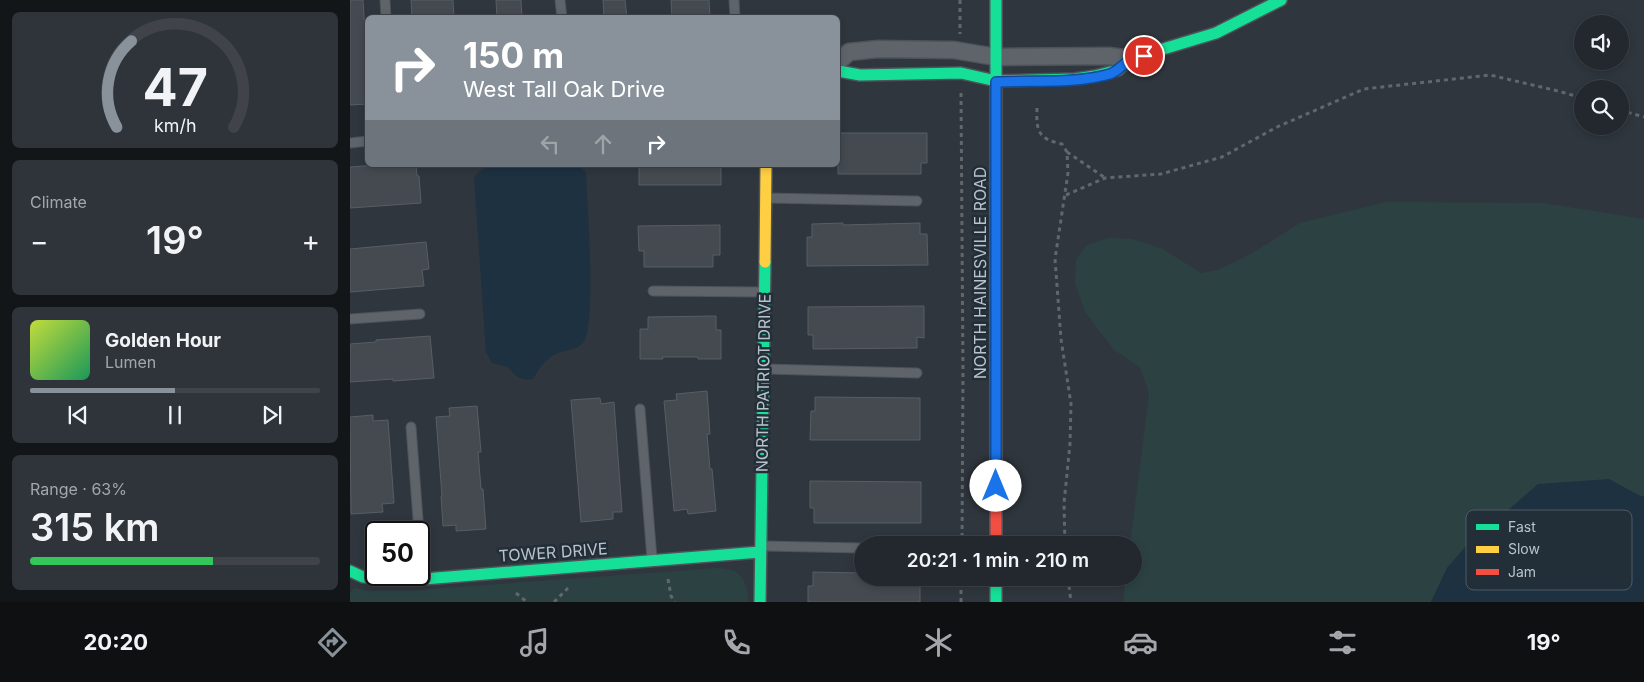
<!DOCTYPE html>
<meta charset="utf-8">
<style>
:root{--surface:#23282e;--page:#2f343a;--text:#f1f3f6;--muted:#a3a6aa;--line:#40444a;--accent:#89929a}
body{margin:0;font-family:Inter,sans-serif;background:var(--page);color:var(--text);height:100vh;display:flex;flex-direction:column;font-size:19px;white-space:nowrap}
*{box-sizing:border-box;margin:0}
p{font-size:16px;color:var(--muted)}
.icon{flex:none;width:28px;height:28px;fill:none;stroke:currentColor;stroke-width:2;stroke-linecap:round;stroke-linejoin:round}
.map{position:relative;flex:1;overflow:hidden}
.sheet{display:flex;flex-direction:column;gap:12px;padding:12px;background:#131619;width:350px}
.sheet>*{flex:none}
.guide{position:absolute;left:15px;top:15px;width:475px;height:152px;border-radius:8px;box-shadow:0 2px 8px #0003,0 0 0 1px var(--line);background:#89929a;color:#fff;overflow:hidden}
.controls{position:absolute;left:1224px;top:15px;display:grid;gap:10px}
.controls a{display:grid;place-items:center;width:55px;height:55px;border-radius:50%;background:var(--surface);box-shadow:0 2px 8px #0003,0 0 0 1px var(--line);font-size:25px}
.speed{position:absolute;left:15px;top:521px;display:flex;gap:10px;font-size:25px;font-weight:700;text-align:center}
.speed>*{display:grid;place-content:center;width:65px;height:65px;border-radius:50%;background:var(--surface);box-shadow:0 2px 8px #0003,0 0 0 1px var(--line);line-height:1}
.speed .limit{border:2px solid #111;border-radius:8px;background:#fff;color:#111}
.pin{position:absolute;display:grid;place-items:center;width:42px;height:42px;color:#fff;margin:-21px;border:2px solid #fff;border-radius:50%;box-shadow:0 1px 5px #0007}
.me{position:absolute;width:55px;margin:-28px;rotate:0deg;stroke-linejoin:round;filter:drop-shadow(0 0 4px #0008)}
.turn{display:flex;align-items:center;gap:18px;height:105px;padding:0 15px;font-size:22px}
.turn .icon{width:65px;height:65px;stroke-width:2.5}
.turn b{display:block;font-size:35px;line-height:42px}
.lanes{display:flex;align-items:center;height:48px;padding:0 15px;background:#0003;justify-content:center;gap:25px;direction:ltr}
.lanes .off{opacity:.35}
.big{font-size:38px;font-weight:600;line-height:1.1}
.sheet .card{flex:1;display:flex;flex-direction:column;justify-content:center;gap:8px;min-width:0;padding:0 18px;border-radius:8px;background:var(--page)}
.sheet .dial{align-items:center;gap:0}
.dial svg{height:130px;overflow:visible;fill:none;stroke:var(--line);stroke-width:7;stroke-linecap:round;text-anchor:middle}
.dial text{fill:var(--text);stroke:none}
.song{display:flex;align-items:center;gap:15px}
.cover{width:60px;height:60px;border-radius:8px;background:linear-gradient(135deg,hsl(70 70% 55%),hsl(150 70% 35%))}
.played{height:5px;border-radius:2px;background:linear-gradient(90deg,var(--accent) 50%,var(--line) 50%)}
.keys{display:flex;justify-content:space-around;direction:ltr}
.heat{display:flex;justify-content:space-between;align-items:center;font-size:28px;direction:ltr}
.charge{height:8px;border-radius:4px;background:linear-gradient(90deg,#34c759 63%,var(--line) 0)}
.trip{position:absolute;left:504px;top:536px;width:288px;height:50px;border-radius:25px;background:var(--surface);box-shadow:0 2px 8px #0003,0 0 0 1px var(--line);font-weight:600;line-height:50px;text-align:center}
.tab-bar{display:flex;height:80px;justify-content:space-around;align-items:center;background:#0e1012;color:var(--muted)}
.tab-bar .icon{width:35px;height:35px}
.tab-bar .current{color:var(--accent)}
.tab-bar b{font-size:22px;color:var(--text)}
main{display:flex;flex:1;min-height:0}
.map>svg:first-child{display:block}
.green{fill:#2c4242}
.water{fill:#1d3141}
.building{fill:#444a50;stroke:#575e64}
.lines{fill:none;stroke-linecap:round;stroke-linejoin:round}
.lane-casing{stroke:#4d5359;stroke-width:11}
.street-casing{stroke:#4d5359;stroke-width:19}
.fast-casing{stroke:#4d5359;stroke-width:14}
.slow-casing{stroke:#4d5359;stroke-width:14}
.jam-casing{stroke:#4d5359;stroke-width:14}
.path{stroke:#61686b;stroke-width:3;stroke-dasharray:4 4;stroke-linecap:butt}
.lane{stroke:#5f646a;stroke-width:9}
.street{stroke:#5f646a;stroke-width:16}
.fast{stroke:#16e098;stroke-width:11}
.slow{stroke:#ffcf43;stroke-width:11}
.jam{stroke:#f24e42;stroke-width:11}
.route-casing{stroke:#114b97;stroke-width:12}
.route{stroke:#1a73e8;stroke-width:9}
.labels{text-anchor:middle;stroke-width:5;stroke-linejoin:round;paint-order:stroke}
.street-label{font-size:16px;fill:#bac3cc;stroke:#222e38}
.key{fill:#222e38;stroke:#505b64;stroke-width:1}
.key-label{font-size:14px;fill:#bac3cc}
</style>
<main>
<section class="sheet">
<div class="card dial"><svg viewBox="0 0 100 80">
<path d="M14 69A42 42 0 1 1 86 69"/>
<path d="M14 69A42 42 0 0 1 23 16" stroke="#89929a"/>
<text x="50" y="56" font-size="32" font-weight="700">47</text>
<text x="50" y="72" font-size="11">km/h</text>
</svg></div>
<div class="card"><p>Climate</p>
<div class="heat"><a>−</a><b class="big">19°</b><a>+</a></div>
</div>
<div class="card">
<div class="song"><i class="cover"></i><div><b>Golden Hour</b><p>Lumen</p></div></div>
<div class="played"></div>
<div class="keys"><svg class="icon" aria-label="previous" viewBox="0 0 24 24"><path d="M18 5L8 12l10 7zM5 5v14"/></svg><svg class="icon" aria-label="pause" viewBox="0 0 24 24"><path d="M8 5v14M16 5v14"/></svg><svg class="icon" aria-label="next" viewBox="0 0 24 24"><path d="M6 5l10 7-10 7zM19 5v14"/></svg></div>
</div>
<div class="card"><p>Range · 63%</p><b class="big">315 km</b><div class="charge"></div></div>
</section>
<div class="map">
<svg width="1294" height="602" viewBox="0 0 1294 602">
<rect width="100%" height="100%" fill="#2f363d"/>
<path class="green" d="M1036,202L1193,203L1294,219V496H1290L1259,479L1149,518L1122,540L1097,568L1081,602H773L776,578H782V545H780L799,393L790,367L764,350L735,312L725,283L726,260L737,245L759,238L782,239L813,249L851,273L868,270L901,254L950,223Z
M369,568C374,569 382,569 386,572C396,579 398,591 398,602H0V592L5,588L19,591H53Z"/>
<path class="water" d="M149,165H228L236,173C237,201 247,326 233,343C227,350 216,350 208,353C196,358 189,368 183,379C170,381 165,376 158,367L142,363L136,352L124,178C131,168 138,166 149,165Z
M1259,479L1290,496H1294V602H1081L1097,568L1122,539L1149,518L1188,484Z"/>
<path class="building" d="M0,0H13L17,62L18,104L0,105Z
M61,0H103L104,18H62Z
M146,0H171L172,18H147Z
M253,0H275L277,18H254Z
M321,0H359L360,18H322Z
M488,133H577V163H571V174H488Z
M27,165H66L67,176H69L71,203L0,208V167Z
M289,165H371V185H289Z
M493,223V225L570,223V234H577L578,265L457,266V237H462V224Z
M370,225V255H363V267H294V251H289L288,226Z
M76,242L79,269L72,270L74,286L0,292V249Z
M574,306V338L567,337V348L463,349V335H458V307Z
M366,316V330H371V359H348V357H312L313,359H290V329H298V317Z
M80,336L84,378L43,381V379L0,382V344L26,342V340Z
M357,391L360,434H357L360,469H362L366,511L338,514L337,509L324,511L314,401L327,400L326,394Z
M465,397L570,398V440H460L461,411H465Z
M250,398L251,404L264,402L272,512H263V519L231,522L221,400Z
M127,406L131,452H128L131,489H133L136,529L106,531V525L93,526L91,496H92L86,417L100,416L99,408Z
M23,415V421L38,420L44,503L32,504L33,512L1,514L0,417Z
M460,481L571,482V523H464V508H460Z
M463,572L512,573V578H570V602H458V586H463Z"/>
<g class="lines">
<g class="lane-casing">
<path id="lane" d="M35,0L36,18
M210,0L212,18
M384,0L385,18
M0,143L18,141
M417,198L567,201
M303,291L413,292
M0,319L70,314
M415,369L567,373
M290,409L302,559
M61,427L69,532
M69,533L74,578
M413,546L512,548"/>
</g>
<g class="street-casing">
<path id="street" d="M488,62L499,52L528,49L604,50L646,57L759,56L780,59"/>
</g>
<g class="fast-casing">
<path id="fast" d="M646,0V308
M488,71L510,75L611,73L646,81L725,79L745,76L768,70L780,59L866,33L931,0
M0,571L13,577L74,579L410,552
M646,578V602
M410,602L415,262"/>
</g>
<g class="slow-casing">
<path id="slow" d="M415,262L416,165"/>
</g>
<g class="jam-casing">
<path id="jam" d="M646,308V545"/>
</g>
<path class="path" d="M610,0V34
M611,93L613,371L612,545
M687,108C686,131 688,139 712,144L717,152L718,173L705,259L711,339L721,404L720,444L714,503L715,545
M1270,110L1294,117
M717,152L754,177
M716,195L755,178L811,174L872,157L927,127L1014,89L1140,75L1208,91L1232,98
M718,578L721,602
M318,579L321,596L325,602
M166,593L177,602
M204,602L218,588
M611,602V578"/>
<use href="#lane" class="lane"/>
<use href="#street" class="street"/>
<use href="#fast" class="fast"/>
<use href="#slow" class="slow"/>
<use href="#jam" class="jam"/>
</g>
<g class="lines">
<g class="route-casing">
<path id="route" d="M646,486V82C682,80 725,84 760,74C768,71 772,65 779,61C783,58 789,57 794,56"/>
</g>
<use href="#route" class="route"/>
</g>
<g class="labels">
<g class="street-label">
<text transform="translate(630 273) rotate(-90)" y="6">NORTH HAINESVILLE ROAD</text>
<text transform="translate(413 383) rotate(-89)" y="6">NORTH PATRIOT DRIVE</text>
<text transform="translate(203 552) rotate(-4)" y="6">TOWER DRIVE</text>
</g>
</g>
<rect x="1116" y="510" width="166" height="80" rx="8" class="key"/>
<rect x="1126" y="524" width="23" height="6" fill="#16e098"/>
<rect x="1126" y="546" width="23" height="7" fill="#ffcf43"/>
<rect x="1126" y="569" width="23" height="6" fill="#f24e42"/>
<g class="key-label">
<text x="1158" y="532">Fast</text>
<text x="1158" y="554">Slow</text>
<text x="1158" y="577">Jam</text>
</g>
</svg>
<div class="controls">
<a><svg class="icon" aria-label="sound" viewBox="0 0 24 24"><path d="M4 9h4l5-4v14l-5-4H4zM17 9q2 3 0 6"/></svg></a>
<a><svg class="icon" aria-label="search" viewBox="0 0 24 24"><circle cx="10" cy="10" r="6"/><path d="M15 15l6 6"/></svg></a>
</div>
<div class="speed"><div class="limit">50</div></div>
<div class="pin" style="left:794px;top:56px;background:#d93025"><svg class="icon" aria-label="arrive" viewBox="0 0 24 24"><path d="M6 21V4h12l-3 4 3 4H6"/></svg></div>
<svg class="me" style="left:646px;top:486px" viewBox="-20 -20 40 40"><circle r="19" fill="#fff"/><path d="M0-13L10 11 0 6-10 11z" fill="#1a73e8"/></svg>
<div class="trip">20:21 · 1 min · 210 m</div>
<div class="guide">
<div class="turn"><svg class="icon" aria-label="right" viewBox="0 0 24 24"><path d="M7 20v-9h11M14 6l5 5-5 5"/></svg><div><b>150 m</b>West Tall Oak Drive</div></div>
<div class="lanes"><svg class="icon off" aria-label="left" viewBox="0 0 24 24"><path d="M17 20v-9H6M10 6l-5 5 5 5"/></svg><svg class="icon off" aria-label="ahead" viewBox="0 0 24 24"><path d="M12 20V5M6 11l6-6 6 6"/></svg><svg class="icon" aria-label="right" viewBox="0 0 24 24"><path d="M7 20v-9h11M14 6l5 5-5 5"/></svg></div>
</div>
</div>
</main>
<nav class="tab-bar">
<b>20:20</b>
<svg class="icon current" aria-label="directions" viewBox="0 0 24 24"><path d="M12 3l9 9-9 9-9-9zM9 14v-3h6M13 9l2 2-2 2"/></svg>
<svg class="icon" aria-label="music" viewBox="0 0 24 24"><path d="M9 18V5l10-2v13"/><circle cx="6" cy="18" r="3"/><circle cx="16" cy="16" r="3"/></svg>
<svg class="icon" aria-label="phone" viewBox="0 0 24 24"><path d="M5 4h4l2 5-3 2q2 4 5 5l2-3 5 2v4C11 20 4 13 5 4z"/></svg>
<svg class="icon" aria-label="climate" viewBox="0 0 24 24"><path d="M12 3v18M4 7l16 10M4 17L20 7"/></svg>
<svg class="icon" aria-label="car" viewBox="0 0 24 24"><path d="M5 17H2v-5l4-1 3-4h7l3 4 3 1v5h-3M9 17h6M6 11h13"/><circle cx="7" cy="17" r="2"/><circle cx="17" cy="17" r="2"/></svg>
<svg class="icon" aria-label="filters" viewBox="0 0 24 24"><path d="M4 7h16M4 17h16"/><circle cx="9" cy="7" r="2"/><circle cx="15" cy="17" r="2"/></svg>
<b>19°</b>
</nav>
